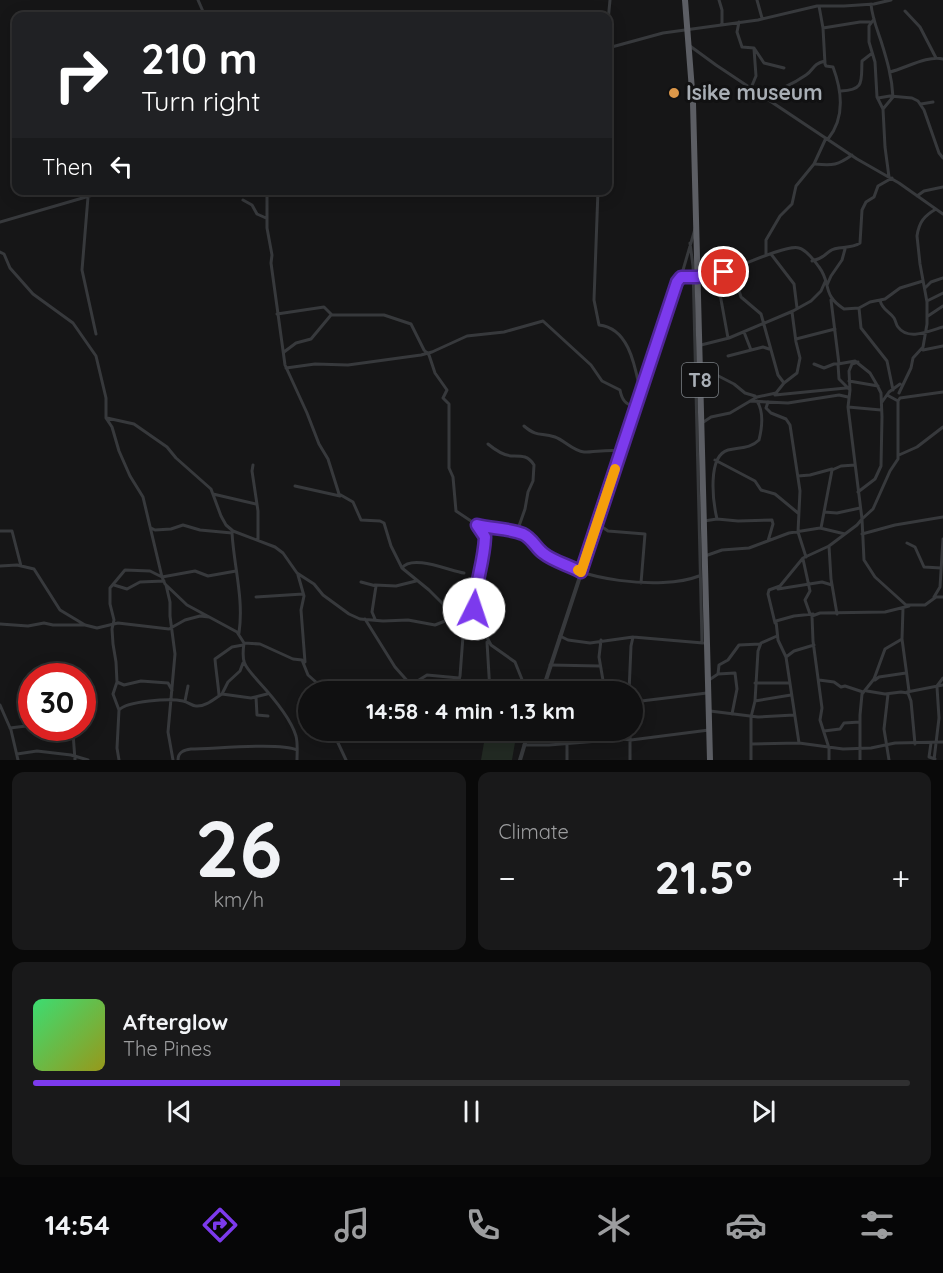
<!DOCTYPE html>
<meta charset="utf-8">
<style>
:root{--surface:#101011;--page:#19191a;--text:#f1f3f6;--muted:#9c9d9f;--line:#303031;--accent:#7c3aed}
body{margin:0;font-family:Quicksand,sans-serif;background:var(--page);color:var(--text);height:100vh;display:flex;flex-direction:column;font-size:22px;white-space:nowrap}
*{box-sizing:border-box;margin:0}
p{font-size:20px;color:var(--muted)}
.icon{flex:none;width:33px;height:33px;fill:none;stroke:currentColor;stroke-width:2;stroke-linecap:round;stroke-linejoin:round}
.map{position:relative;height:760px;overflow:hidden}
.sheet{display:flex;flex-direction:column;gap:12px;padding:12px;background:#090909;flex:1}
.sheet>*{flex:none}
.hud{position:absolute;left:12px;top:12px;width:600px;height:183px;border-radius:12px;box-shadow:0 3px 15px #0003,0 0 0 2px var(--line);background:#202124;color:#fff;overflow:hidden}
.speed{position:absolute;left:18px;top:663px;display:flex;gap:12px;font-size:30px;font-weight:700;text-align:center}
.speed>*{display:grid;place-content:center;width:78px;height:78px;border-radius:50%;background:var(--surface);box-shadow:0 3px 15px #0003,0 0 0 2px var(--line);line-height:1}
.speed .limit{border:9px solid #d22;background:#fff;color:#111}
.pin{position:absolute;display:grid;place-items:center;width:51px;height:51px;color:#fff;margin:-26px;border:3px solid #fff;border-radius:50%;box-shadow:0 2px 6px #0007}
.me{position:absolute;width:66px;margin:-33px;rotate:4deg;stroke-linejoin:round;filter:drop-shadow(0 0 4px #0008)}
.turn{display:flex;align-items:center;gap:21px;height:126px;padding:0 30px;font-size:27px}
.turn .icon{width:78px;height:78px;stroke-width:2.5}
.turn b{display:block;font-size:42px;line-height:51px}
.then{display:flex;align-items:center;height:57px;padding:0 30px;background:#0003;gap:12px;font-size:22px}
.big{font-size:45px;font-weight:700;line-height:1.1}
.sheet .tile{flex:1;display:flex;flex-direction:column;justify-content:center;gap:9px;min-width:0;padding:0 21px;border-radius:12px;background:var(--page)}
.sheet .dial{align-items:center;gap:0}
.dial b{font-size:78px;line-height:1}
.song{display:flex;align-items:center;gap:18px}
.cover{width:72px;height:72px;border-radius:9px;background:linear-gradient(135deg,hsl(140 70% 55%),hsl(60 70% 35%))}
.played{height:6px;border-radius:3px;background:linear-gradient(90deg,var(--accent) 35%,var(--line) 35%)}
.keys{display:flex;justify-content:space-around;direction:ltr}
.heat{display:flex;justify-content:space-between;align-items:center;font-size:33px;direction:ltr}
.sheet .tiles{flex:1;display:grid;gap:12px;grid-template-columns:1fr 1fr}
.tile:last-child{grid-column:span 2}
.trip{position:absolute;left:298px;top:681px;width:345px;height:60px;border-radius:30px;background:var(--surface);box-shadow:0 3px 15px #0003,0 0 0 2px var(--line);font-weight:700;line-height:60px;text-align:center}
.tabs{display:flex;height:96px;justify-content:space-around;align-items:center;background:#060607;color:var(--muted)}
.tabs .icon{width:42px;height:42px}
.tabs .active{color:var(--accent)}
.tabs b{font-size:27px;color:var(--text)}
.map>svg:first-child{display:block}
.green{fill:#222a23}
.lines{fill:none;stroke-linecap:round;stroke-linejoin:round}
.minor{stroke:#37393c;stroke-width:3}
.tertiary{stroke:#37393c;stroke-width:4}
.trunk{stroke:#5c5e64;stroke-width:6}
.route-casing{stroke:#51269a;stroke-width:15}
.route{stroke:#7c3aed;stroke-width:10}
.slow{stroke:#f59e0b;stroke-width:10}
.poi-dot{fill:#dc9749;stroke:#111112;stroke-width:2}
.labels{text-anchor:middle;stroke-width:6;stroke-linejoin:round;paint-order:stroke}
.shield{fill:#111112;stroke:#7b8085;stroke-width:1.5}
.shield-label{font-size:20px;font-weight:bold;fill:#a9afb6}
.poi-label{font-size:21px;font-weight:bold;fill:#a9afb6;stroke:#111112;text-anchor:start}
</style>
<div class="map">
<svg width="943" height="760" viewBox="0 0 943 760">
<rect width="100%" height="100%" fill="#161617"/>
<path class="green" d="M486,731H517L512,760H481Z"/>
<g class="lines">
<path class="minor" d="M198,0L205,16
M719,0L722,10V24
M757,0L762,18
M871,4C872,17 877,29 881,41C887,60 892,77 893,97L883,109
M819,6L823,28L825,64L826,66L833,67C842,91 845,118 828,139
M905,11L920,27L936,58
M298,16L309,15L315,16
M471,16V14
M874,19L869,26V42L875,62L877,97L883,109L885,147L889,177
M608,21L610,0
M739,22L737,32L742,47L754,48L764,63L784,68
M823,28L860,22H870
M608,44V53
M690,46L716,65L857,159L899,183L943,214
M608,48L663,33L758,20L817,6H844L874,4L891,0
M890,72C906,68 928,55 943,59
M751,88L756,76L754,49
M841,91C865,90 861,81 862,61L871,54
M762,95C777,91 793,84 806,75C814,70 812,64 825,61
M878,98L890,96L912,98L918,101L924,110L939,153L943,158
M921,104L933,102
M815,164C833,166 838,165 852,155
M267,190V228L272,255L271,263L285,365L307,413L319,444L328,459L339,494L353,502L361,520L380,521L384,523L391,546L402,568L429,590L459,620
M598,190L594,300L599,325C629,328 635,366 640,390
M917,196L924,191L943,187
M88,197L82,270L96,334
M243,200L252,205L257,214L266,218
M0,222L110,190
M690,243L693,266L702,642
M0,252L4,254L10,268L33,294L73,323L96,356L106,398V418L112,427L119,451L130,476L143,497L162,577L165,584L187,605L237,632L244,643L260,644L293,659L302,660L308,675L317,683L335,681L353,686L379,682L415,692
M771,254L794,284L797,308
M766,255V240L780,216L792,204L796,186L814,164L826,138
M812,261C822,259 823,256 830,251C837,245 850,250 860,243L862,210L866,202L874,197L878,186L892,178
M681,277L695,229
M698,277C708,275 719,273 729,270C743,265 788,244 799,248C806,250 815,261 819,267C832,284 821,294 844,309L859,308L870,302L885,299L900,288L923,281
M735,278L741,297L761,314L778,375L784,383
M827,285L831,276L842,260L845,249
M925,288L931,282L943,278
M831,300L839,364
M880,300C882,310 889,311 894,318C896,321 896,325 898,327C908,341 929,331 943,327
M927,301L943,293
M859,308L861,328L887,361L893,390
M277,314L324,307L332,315H384L411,324L424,350L429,355L435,373L447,390L443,398L449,404V468L453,477L456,511L477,525L485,535C485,564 467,592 477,621
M928,316L943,306
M744,332L751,350
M728,338L718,283L729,271
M796,339L835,329
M701,345L729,338L793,311L811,301L821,291L825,282
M923,350L943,346
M284,352L296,343L311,339L331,315
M728,356L763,347L769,349
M814,364L824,368L834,364H838
M701,367L734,384L745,393L755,396
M286,368L315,364L348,365L421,355L432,352L467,336L504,332L543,321L591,365L602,381L620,390C622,400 625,404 635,407
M849,381L878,386
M849,389L839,379L838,364L855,361L870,373L877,385L881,393L882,417L881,466L875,479L858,492
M943,392L900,398L898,401V459L890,471L873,509L862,519L864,560L875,577L906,605H925L936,597H943
M899,393L911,368L913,358L923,347L927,324V302L920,264L917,236C919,222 924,216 936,209
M775,395L846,388
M887,395L898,401
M750,401L788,403L839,395L848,397
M768,402L766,408L771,413L786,419L790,425L800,491L798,532L806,557
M882,402L889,392L900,384
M848,407L881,410
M107,418L134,424L167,447L176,458L211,489L221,516L226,525L233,531L275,547L283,553L297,573L314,584L323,595L349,614L360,619L383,621L408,620L435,625L445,621L473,620L480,624L491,645L515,662L525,687L535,692
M702,423L711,417L730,413L757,397L776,393L784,383L797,373L800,358L796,342L792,312
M524,426C538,438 541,432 555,437C564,440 573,451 584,452C596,452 608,449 621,451
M488,444C494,449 503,455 511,456C521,456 528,455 534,465L533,481L528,492L525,509L519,526L521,534
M899,455L917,447L943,427
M715,460L755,481L761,490L775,494L798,513
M253,465L252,471L258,511V540
M798,476L810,475L832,469
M295,486L340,496
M213,494L256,504
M824,512L837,513L860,508
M717,519C713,502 707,456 728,450C739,447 750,449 759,440C762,428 764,412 757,401
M704,521L717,519L738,521L772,520L773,524L768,541
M598,524L608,531L645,534L641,583
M478,525C493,529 509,528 523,534C533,539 535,547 543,554C576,580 661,591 699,576
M151,528L155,530L171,529L183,525L200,530L232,533
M821,528L832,470L841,466L855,465
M0,531H12L21,566
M232,533C234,567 244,599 239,633
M862,534L895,525L943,517
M907,543L915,547L924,567L941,568
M705,556L722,550L749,548L789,533L820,528L845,534
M803,559L810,591L805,600L810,614
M0,566L17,565L34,569L60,610L85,625L97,628L118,623L169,629L185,620L200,616L209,617
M402,568C412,554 450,571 464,573
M298,575L304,596L301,610L305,662
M361,582L376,586L372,612L375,619
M114,585L127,589L140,582L164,581
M166,585L170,602V616L175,654L168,732L173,760
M375,585L396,586L416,581
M778,589L822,582L832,585
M256,597L303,594
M934,597L940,587L943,539
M903,608L902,639L909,691
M837,614L831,579L829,546L857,525L862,519L848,407L850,390L849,371L852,364L858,362
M365,619L395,667L411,685
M463,620L473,608
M775,623L768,594L769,590L780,586L803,558L829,546
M0,624L28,626L44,623L53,625H84
M560,636L568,640L590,643L633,637L703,643
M601,640L599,657L605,692
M487,642L490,692
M244,643C241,664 245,666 258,681C270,694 291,719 296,736C298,744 297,752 297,760
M786,657L778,640L776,621L794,616L813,614
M550,665L600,666
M718,674L719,665L728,660L739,645L760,644
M709,680L718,674L735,673L737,689L732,714
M819,680L834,682L841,687L845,686L863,692
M875,680L879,677L906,673
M117,682L124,685L141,681L168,683L172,690
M755,683H789
M411,685L427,675L459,678
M937,686L943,678
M867,691L885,694L901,692L908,693L911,701L915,744
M319,692L318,687L319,683
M456,692L460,676L464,623L466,620
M629,692L631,646L633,637
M907,692L943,685
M222,694L228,682L240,671L243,663
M888,694L884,729L889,760
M219,695C218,683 216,671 215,659L232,647L243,645
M256,697L257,715L268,716
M185,701L188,686
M755,701L791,695
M633,702L707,693
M0,705L11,730L18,760
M119,710C127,701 170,698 183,701C188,702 192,706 196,706C206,707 215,698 222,694L251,698L267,694
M710,711L758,717L794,715
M10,728L26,726L47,731L70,729L73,733L75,760
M332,730L346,760
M630,730V760
M824,731L840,729L844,723L860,722
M799,743L786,657L794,651L814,645
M931,743L929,757L935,759
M751,744L799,743L843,749L871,748L895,743L943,742
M524,745H549L623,739L631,740L709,730
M17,754L37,751L71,755L88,760
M119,760L117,748L119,710L113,694L117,682L116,662L113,644L112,629L114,620L110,604V588L125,570L150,571L162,577L195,571L208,576L236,571
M178,760C178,752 184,750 191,749C213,749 280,742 297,750
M567,760V730
M751,760V717L755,701L758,651L761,643L777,636
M829,760V748L820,720L822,708L813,641L812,616L820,613L885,612L909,606
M860,760V715L862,694L874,679L885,649L902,639
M934,760L939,718L937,687"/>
<path class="tertiary" d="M542,692L677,282L681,277H697
M520,760L529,730"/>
<path class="trunk" d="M685,0L693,103L710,760"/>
</g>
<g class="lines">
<g class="route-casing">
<path id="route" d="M474,609C475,583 484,563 485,537L477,525C492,529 508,528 523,534C533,539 535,547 543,553C554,562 569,565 581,572L677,282L681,277H697L724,272"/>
</g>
<use href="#route" class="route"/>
<path class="slow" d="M578,570L581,572L615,469"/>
</g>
<circle class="poi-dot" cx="674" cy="93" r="6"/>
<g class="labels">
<rect class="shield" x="682" y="363" width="36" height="34" rx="4.5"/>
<g class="shield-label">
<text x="700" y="387">T8</text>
</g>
<g class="poi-label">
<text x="686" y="100">Isike museum</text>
</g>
</g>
</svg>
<div class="speed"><div class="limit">30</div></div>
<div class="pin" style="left:724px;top:272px;background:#d93025"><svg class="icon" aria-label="arrive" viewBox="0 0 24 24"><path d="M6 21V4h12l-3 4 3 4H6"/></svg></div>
<svg class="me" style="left:474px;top:609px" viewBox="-20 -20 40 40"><circle r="19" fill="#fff"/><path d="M0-13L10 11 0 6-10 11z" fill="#7c3aed"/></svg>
<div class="trip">14:58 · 4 min · 1.3 km</div>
<div class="hud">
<div class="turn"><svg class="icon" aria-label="right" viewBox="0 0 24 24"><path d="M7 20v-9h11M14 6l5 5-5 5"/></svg><div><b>210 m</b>Turn right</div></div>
<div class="then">Then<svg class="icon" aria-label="left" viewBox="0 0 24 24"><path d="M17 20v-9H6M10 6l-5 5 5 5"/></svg></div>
</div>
</div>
<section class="sheet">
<div class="tiles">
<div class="tile dial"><b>26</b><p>km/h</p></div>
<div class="tile"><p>Climate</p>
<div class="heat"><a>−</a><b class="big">21.5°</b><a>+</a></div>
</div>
<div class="tile">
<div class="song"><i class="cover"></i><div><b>Afterglow</b><p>The Pines</p></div></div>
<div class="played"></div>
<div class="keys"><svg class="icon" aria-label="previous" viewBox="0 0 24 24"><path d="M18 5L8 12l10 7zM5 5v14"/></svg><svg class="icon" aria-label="pause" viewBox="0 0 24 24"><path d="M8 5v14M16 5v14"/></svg><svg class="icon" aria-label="next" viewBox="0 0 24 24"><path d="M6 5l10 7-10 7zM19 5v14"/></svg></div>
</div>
</div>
</section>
<nav class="tabs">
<b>14:54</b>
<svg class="icon active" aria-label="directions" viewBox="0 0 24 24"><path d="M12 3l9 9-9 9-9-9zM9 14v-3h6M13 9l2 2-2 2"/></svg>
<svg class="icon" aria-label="music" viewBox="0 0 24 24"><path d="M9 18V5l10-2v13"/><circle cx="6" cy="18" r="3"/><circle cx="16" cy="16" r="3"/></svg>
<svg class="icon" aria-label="phone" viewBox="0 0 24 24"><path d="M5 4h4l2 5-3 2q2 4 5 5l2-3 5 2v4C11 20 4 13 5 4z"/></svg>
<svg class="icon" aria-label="climate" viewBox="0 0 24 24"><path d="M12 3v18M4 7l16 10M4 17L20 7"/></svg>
<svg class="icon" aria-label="car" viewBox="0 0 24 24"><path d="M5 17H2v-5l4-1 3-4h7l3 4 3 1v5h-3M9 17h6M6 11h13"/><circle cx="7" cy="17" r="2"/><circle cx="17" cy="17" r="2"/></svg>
<svg class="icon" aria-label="filters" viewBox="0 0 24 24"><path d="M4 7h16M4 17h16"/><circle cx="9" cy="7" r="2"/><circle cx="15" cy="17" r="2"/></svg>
</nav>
